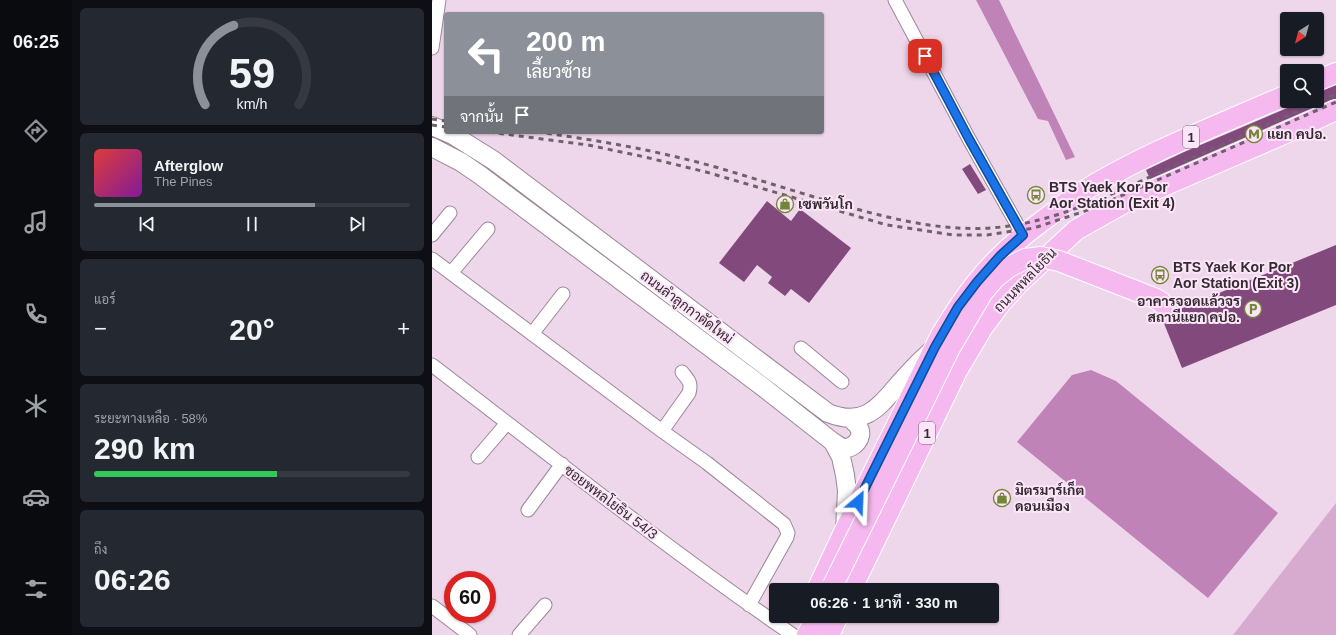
<!DOCTYPE html>
<html lang="th">
<meta charset="utf-8">
<style>
:root{--surface:#171b24;--page:#242831;--text:#f1f3f6;--muted:#9ea1a6;--line:#363941;--accent:#8c9099}
body{margin:0;font-family:Helvetica,Sarabun,sans-serif;background:var(--page);color:var(--text);height:100vh;display:flex;flex-direction:column;font-size:15px;white-space:nowrap}
*{box-sizing:border-box;margin:0}
p{font-size:13px;color:var(--muted)}
.icon{flex:none;width:22px;height:22px;fill:none;stroke:currentColor;stroke-width:2;stroke-linecap:round;stroke-linejoin:round}
.map{position:relative;flex:1;overflow:hidden}
.side{display:flex;flex-direction:column;gap:8px;padding:8px;background:#0d0f14;width:360px}
.side>*{flex:none}
.top-card{position:absolute;left:12px;top:12px;width:380px;height:122px;border-radius:4px;box-shadow:0 1px 3px #0004;background:#8c9099;color:#fff;overflow:hidden}
.needle{width:26px;rotate:216deg}
.buttons{position:absolute;left:848px;top:12px;display:grid;gap:8px}
.buttons a{display:grid;place-items:center;width:44px;height:44px;border-radius:4px;background:var(--surface);box-shadow:0 1px 3px #0004;font-size:20px}
.speed{position:absolute;left:12px;top:571px;display:flex;gap:8px;font-size:20px;font-weight:700;text-align:center}
.speed>*{display:grid;place-content:center;width:52px;height:52px;border-radius:50%;background:var(--surface);box-shadow:0 1px 3px #0004;line-height:1}
.speed .limit{border:6px solid #d22;background:#fff;color:#111}
.pin{position:absolute;display:grid;place-items:center;width:34px;height:34px;color:#fff;margin:-17px;border-radius:8px;box-shadow:0 2px 6px #0006}
.me{position:absolute;width:44px;margin:-22px;rotate:26deg;stroke-linejoin:round;filter:drop-shadow(0 0 3px #0008)}
.turn{display:flex;align-items:center;gap:14px;height:84px;padding:0 16px;font-size:18px}
.turn .icon{width:52px;height:52px;stroke-width:2.5}
.turn b{display:block;font-size:28px;line-height:34px}
.then{display:flex;align-items:center;height:38px;padding:0 16px;background:#0003;gap:8px;font-size:15px}
.big{font-size:30px;font-weight:600;line-height:1.1}
.side .card{flex:1;display:flex;flex-direction:column;justify-content:center;gap:6px;min-width:0;padding:0 14px;border-radius:6px;background:var(--page)}
.side .dial{align-items:center;gap:0}
.dial svg{height:104px;overflow:visible;fill:none;stroke:var(--line);stroke-width:7;stroke-linecap:round;text-anchor:middle}
.dial text{fill:var(--text);stroke:none}
.song{display:flex;align-items:center;gap:12px}
.cover{width:48px;height:48px;border-radius:6px;background:linear-gradient(135deg,hsl(0 70% 55%),hsl(290 70% 35%))}
.played{height:4px;border-radius:2px;background:linear-gradient(90deg,var(--accent) 70%,var(--line) 70%)}
.keys{display:flex;justify-content:space-around;direction:ltr}
.heat{display:flex;justify-content:space-between;align-items:center;font-size:22px;direction:ltr}
.charge{height:6px;border-radius:3px;background:linear-gradient(90deg,#34c759 58%,var(--line) 0)}
.trip{position:absolute;left:337px;top:583px;width:230px;height:40px;border-radius:4px;background:var(--surface);box-shadow:0 1px 3px #0004;font-weight:600;line-height:40px;text-align:center}
main{display:flex;flex:1;min-height:0}
.dock{display:flex;flex-direction:column;width:72px;justify-content:space-around;align-items:center;background:#090b0e;color:var(--muted)}
.dock .icon{width:28px;height:28px}
.dock .active{color:var(--accent)}
.dock b{font-size:18px;color:var(--text)}
.map>svg:first-child{display:block}
.green{fill:#d7abd0}
.water{fill:#bf83b7}
.building{fill:#824a7c}
.lines{fill:none;stroke-linecap:round;stroke-linejoin:round}
.minor-casing{stroke:#9b8698;stroke-width:15}
.secondary-casing{stroke:#9b8698;stroke-width:20}
.primary-casing{stroke:#fff;stroke-width:22}
.minor{stroke:#fff;stroke-width:13}
.secondary{stroke:#fff;stroke-width:18}
.primary{stroke:#f6b9ef;stroke-width:20}
.rail{stroke:#6f616c;stroke-width:3;stroke-dasharray:5 5;stroke-linecap:butt}
.primary-bridge-casing{stroke:#fff;stroke-width:22;stroke-linecap:butt}
.primary-bridge{stroke:#f6b9ef;stroke-width:20}
.route-casing{stroke:#114b97;stroke-width:10}
.route{stroke:#1a73e8;stroke-width:7}
.labels{text-anchor:middle;stroke-width:4;stroke-linejoin:round;paint-order:stroke}
.shield{fill:#fce5f8;stroke:#70636d;stroke-width:1}
.shield-label{font-size:13px;font-weight:bold;fill:#342b32}
.poi-label{font-size:14px;font-weight:bold;fill:#342b32;stroke:#fce5f8;text-anchor:start}
.street-label{font-size:14px;fill:#342b32;stroke:#fce5f8}
</style>
<main>
<nav class="dock">
<b>06:25</b>
<svg class="icon active" aria-label="directions" viewBox="0 0 24 24"><path d="M12 3l9 9-9 9-9-9zM9 14v-3h6M13 9l2 2-2 2"/></svg>
<svg class="icon" aria-label="music" viewBox="0 0 24 24"><path d="M9 18V5l10-2v13"/><circle cx="6" cy="18" r="3"/><circle cx="16" cy="16" r="3"/></svg>
<svg class="icon" aria-label="phone" viewBox="0 0 24 24"><path d="M5 4h4l2 5-3 2q2 4 5 5l2-3 5 2v4C11 20 4 13 5 4z"/></svg>
<svg class="icon" aria-label="climate" viewBox="0 0 24 24"><path d="M12 3v18M4 7l16 10M4 17L20 7"/></svg>
<svg class="icon" aria-label="car" viewBox="0 0 24 24"><path d="M5 17H2v-5l4-1 3-4h7l3 4 3 1v5h-3M9 17h6M6 11h13"/><circle cx="7" cy="17" r="2"/><circle cx="17" cy="17" r="2"/></svg>
<svg class="icon" aria-label="filters" viewBox="0 0 24 24"><path d="M4 7h16M4 17h16"/><circle cx="9" cy="7" r="2"/><circle cx="15" cy="17" r="2"/></svg>
</nav>
<section class="side">
<div class="card dial"><svg viewBox="0 0 100 80">
<path d="M14 69A42 42 0 1 1 86 69"/>
<path d="M14 69A42 42 0 0 1 36 8" stroke="#8c9099"/>
<text x="50" y="56" font-size="32" font-weight="700">59</text>
<text x="50" y="72" font-size="11">km/h</text>
</svg></div>
<div class="card">
<div class="song"><i class="cover"></i><div><b>Afterglow</b><p>The Pines</p></div></div>
<div class="played"></div>
<div class="keys"><svg class="icon" aria-label="previous" viewBox="0 0 24 24"><path d="M18 5L8 12l10 7zM5 5v14"/></svg><svg class="icon" aria-label="pause" viewBox="0 0 24 24"><path d="M8 5v14M16 5v14"/></svg><svg class="icon" aria-label="next" viewBox="0 0 24 24"><path d="M6 5l10 7-10 7zM19 5v14"/></svg></div>
</div>
<div class="card"><p>แอร์</p>
<div class="heat"><a>−</a><b class="big">20°</b><a>+</a></div>
</div>
<div class="card"><p>ระยะทางเหลือ · 58%</p><b class="big">290 km</b><div class="charge"></div></div>
<div class="card"><p>ถึง</p><b class="big">06:26</b></div>
</section>
<div class="map">
<svg width="904" height="635" viewBox="0 0 904 635">
<rect width="100%" height="100%" fill="#efd7eb"/>
<path class="green" d="M904,503V635H801Z"/>
<path class="water" d="M544,0H567L643,157L634,160L616,121L606,119Z
M659,370L684,381L846,513L776,598L585,442L640,375Z"/>
<path class="building" d="M904,85V99L899,100L718,179L714,170L752,152L860,106L865,101H885V92Z
M538,164L554,190L546,194L530,169Z
M335,201L359,221L368,209L419,248L377,303L359,289L353,296L336,283L340,277L325,265L312,282L287,263Z
M904,245V305L750,368L731,321L734,324H740L746,322L749,317V312L748,309Z"/>
<g class="lines">
<g class="minor-casing">
<path id="minor" d="M463,0L537,139L591,235
M0,48L7,0
M0,235L18,213
M0,259L230,431L275,463L352,524L356,533L355,537L317,605
M19,273L56,229
M100,334L131,294
M369,348L410,382
M0,365C119,456 237,550 361,635
M230,431L257,393C260,382 256,380 250,372
M46,457L75,423
M96,510L130,464
M0,606L38,635
M87,635L113,605"/>
</g>
<g class="secondary-casing">
<path id="secondary" d="M0,126L21,135L61,160L396,413C436,429 449,403 473,377C481,368 490,359 499,351
M0,147L29,162L48,175L327,384L401,442L409,457L413,475L415,491L413,530
M401,442C404,444 408,447 412,448C422,449 432,437 427,428C425,424 421,421 418,418"/>
</g>
<g class="primary-casing">
<path id="primary" d="M885,81L904,73
M385,590L413,530L509,335C520,317 531,299 545,282C564,258 588,237 613,219C624,211 634,202 645,195C710,154 784,126 855,95
M419,590L525,371L551,327L568,304L586,284L644,230L692,203L847,136L904,110
M375,635L385,616
M397,635L406,616"/>
</g>
<use href="#minor" class="minor"/>
<use href="#secondary" class="secondary"/>
<use href="#primary" class="primary"/>
<path class="rail" d="M0,119L14,121
M0,125L14,127
M57,132L156,145L213,157L274,172L455,225L522,235H555L602,228L659,209L904,102
M105,132C166,140 227,151 287,168C324,179 362,191 399,202C456,218 517,235 577,226C632,218 685,192 735,169C791,144 848,119 904,94"/>
<g class="primary-bridge-casing">
<path id="primary-bridge" d="M401,585L518,348L551,292L562,279L577,267L593,259L609,257L627,261L722,298L729,302L738,313"/>
</g>
<use href="#primary-bridge" class="primary-bridge"/>
</g>
<g class="lines">
<g class="route-casing">
<path id="route" d="M426,502L503,347L526,307L545,282L568,256L591,235L537,139L493,56"/>
</g>
<use href="#route" class="route"/>
</g>
<defs>
<g id="metro-ring" transform="scale(0.9)"><circle r="9.5" fill="#fce5f8" stroke="#738637" stroke-width="1.5"/><path d="M-5.5 5V-5H-3L0 0L3-5H5.5V5H3V-.5L0 4L-3-.5V5Z" fill="#738637"/></g>
<g id="bus-ring" transform="scale(0.9)"><circle r="9.5" fill="#fce5f8" stroke="#738637" stroke-width="1.5"/><path d="M-5-6H5V4H4V6H2V4H-2V6H-4V4H-5ZM-3.5-4V0h7V-4ZM-3.5 1.2v1.5H-2V1.2ZM2 1.2v1.5H3.5V1.2Z" fill="#738637"/></g>
<g id="shop-ring" transform="scale(0.9)"><circle r="9.5" fill="#fce5f8" stroke="#738637" stroke-width="1.5"/><path d="M-5-2.5h2.3a2.7 3.5 0 0 1 5.4 0H5L5.5 6h-11ZM-1.5-2.5h3a1.5 2.3 0 0 0-3 0Z" fill="#738637"/></g>
<g id="parking-ring" transform="scale(0.9)"><circle r="9.5" fill="#fce5f8" stroke="#738637" stroke-width="1.5"/><path d="M-3.5-5.5H1a3.5 3.5 0 0 1 0 7H-1V5.5H-3.5ZM-1-3.4V-.6H.8a1.4 1.4 0 0 0 0-2.8Z" fill="#738637"/></g>
</defs>
<g fill-rule="evenodd">
<use href="#metro-ring" x="822" y="134"/>
<use href="#bus-ring" x="604" y="195"/>
<use href="#shop-ring" x="353" y="204"/>
<use href="#bus-ring" x="728" y="275"/>
<use href="#parking-ring" x="821" y="309"/>
<use href="#shop-ring" x="570" y="498"/>
</g>
<g class="labels">
<g class="shield">
<rect x="751" y="126" width="16" height="22" rx="3"/>
<rect x="487" y="422" width="16" height="22" rx="3"/>
</g>
<g class="shield-label">
<text x="759" y="142">1</text>
<text x="495" y="438">1</text>
</g>
<g class="poi-label">
<text x="835" y="139">แยก คปอ.</text>
<text x="617" y="192">BTS Yaek Kor Por<tspan x="617" dy="16">Aor Station (Exit 4)</tspan></text>
<text x="366" y="209">เซพวันโก</text>
<text x="741" y="272">BTS Yaek Kor Por<tspan x="741" dy="16">Aor Station (Exit 3)</tspan></text>
<text x="808" y="306" text-anchor="end">อาคารจอดแล้วจร<tspan x="808" dy="16">สถานีแยก คปอ.</tspan></text>
<text x="583" y="495">มิตรมาร์เก็ต<tspan x="583" dy="16">ดอนเมือง</tspan></text>
</g>
<g class="street-label">
<text transform="translate(593 280) rotate(-46)" y="5">ถนนพหลโยธิน</text>
<text transform="translate(255 307) rotate(37)" y="5">ถนนลำลูกกาตัดใหม่</text>
<text transform="translate(179 502) rotate(37)" y="5">ซอยพหลโยธิน 54/3</text>
</g>
</g>
</svg>
<div class="buttons">
<a><svg class="needle" viewBox="-14 -14 28 28"><path d="M0-13l5 13h-10z" fill="#e53935"/><path d="M0 13l5-13h-10z" fill="#9ea1a6"/></svg></a>
<a><svg class="icon" aria-label="search" viewBox="0 0 24 24"><circle cx="10" cy="10" r="6"/><path d="M15 15l6 6"/></svg></a>
</div>
<div class="speed"><div class="limit">60</div></div>
<div class="pin" style="left:493px;top:56px;background:#d93025"><svg class="icon" aria-label="arrive" viewBox="0 0 24 24"><path d="M6 21V4h12l-3 4 3 4H6"/></svg></div>
<svg class="me" style="left:426px;top:502px" viewBox="-20 -20 40 40"><path d="M0-17L14 15 0 8-14 15z" fill="#1a73e8" stroke="#fff" stroke-width="4"/></svg>
<div class="trip">06:26 · 1 นาที · 330 m</div>
<div class="top-card">
<div class="turn"><svg class="icon" aria-label="left" viewBox="0 0 24 24"><path d="M17 20v-9H6M10 6l-5 5 5 5"/></svg><div><b>200 m</b>เลี้ยวซ้าย</div></div>
<div class="then">จากนั้น<svg class="icon" aria-label="arrive" viewBox="0 0 24 24"><path d="M6 21V4h12l-3 4 3 4H6"/></svg></div>
</div>
</div>
</main>
